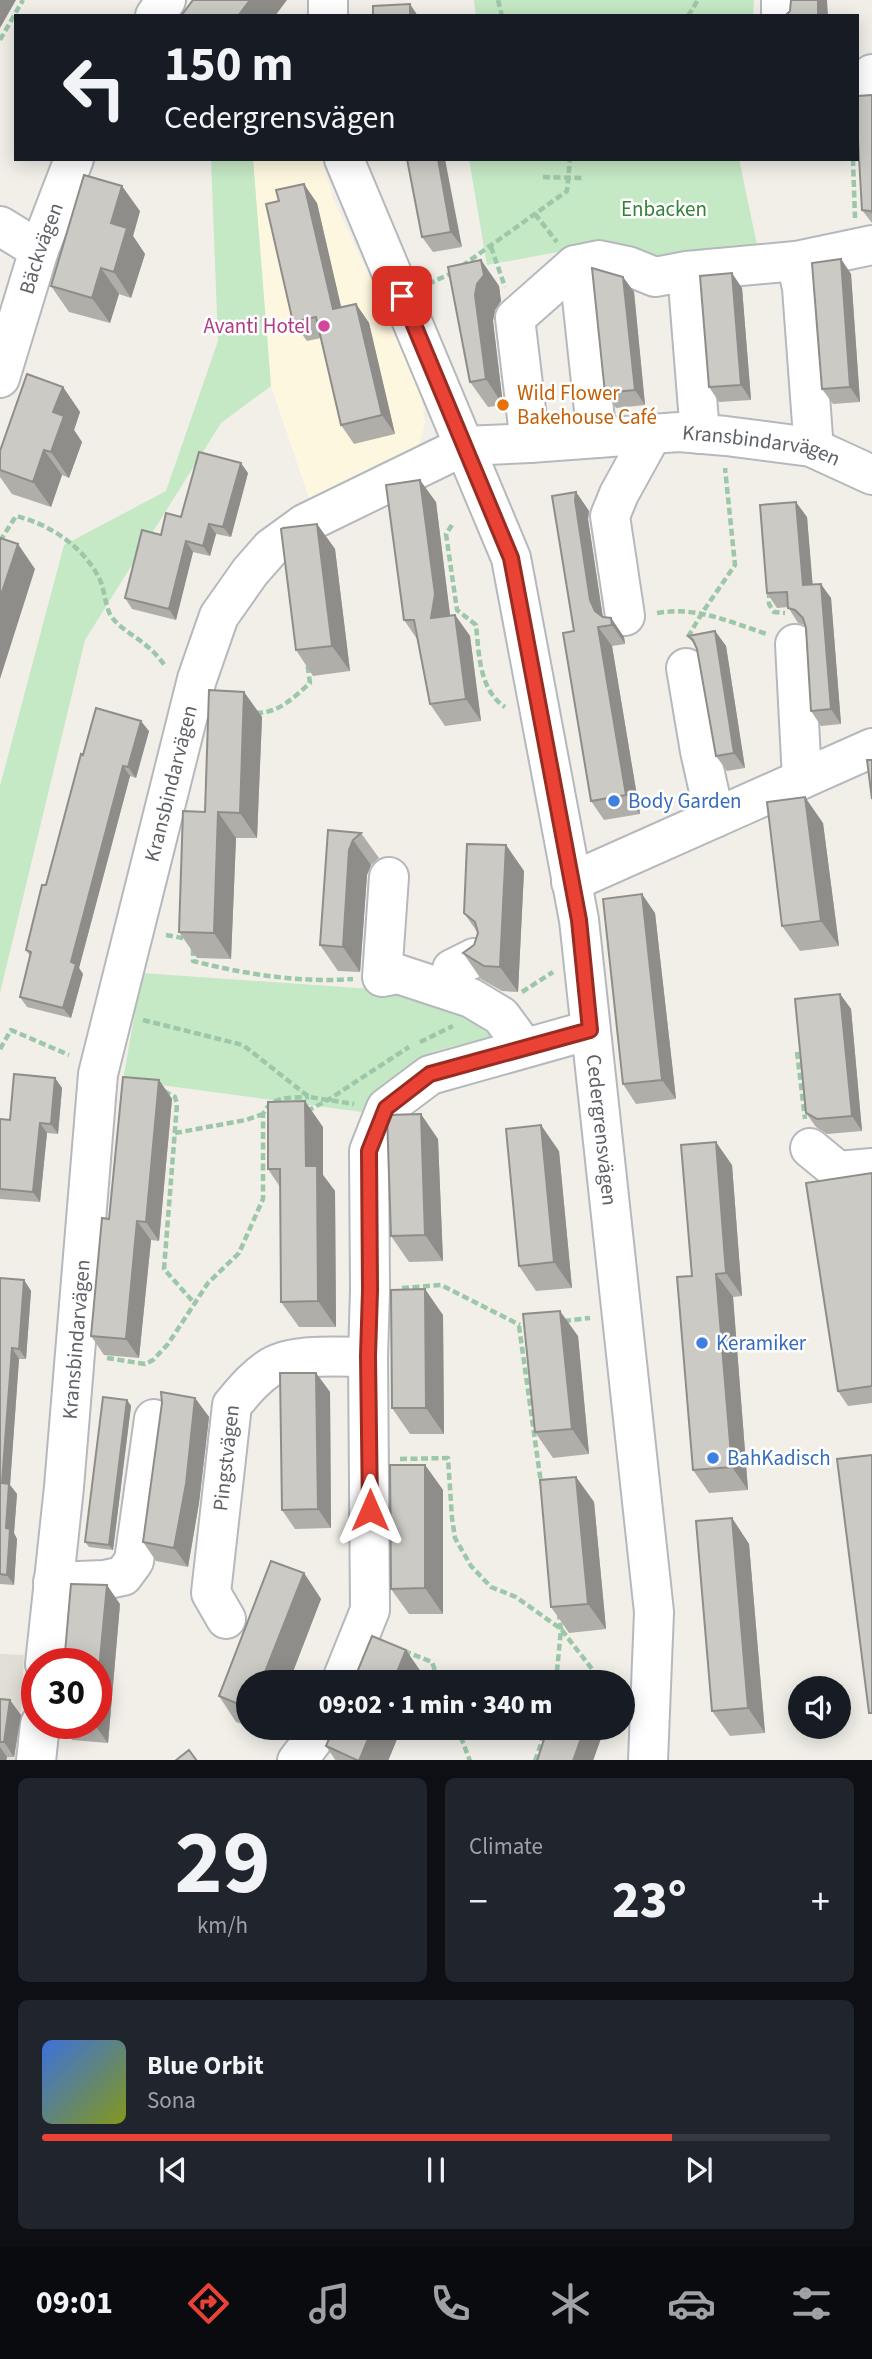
<!DOCTYPE html>
<meta charset="utf-8">
<style>
:root{--surface:#171b24;--page:#20242c;--text:#f1f3f6;--muted:#9ea1a6;--line:#363941;--accent:#ea4335}
body{margin:0;font-family:"Source Sans 3",sans-serif;background:var(--page);color:var(--text);height:100vh;display:flex;flex-direction:column;font-size:26px;white-space:nowrap}
*{box-sizing:border-box;margin:0}
p{font-size:23px;color:var(--muted)}
.icon{flex:none;width:38px;height:38px;fill:none;stroke:currentColor;stroke-width:2;stroke-linecap:round;stroke-linejoin:round}
.map{position:relative;height:1760px;overflow:hidden}
.details{display:flex;flex-direction:column;gap:18px;padding:18px;background:#0d0f14;flex:1}
.details>*{flex:none}
.banner{position:absolute;left:14px;top:14px;width:845px;height:147px;border-radius:0px;box-shadow:0 4px 18px #0003;background:#171b24;color:var(--text);overflow:hidden}
.controls{position:absolute;left:788px;top:1676px;display:grid;gap:14px}
.controls a{display:grid;place-items:center;width:63px;height:63px;border-radius:50%;background:var(--surface);box-shadow:0 4px 18px #0003;font-size:35px}
.speed{position:absolute;left:21px;top:1648px;display:flex;gap:14px;font-size:35px;font-weight:700;text-align:center}
.speed>*{display:grid;place-content:center;width:91px;height:91px;border-radius:50%;background:var(--surface);box-shadow:0 4px 18px #0003;line-height:1}
.speed .limit{border:10px solid #d22;background:#fff;color:#111}
.pin{position:absolute;display:grid;place-items:center;width:60px;height:60px;color:#fff;margin:-30px;border-radius:14px;box-shadow:0 4px 10px #0006}
.me{position:absolute;width:77px;margin:-38px;rotate:0deg;stroke-linejoin:round;filter:drop-shadow(0 0 5px #0008)}
.turn{display:flex;align-items:center;gap:24px;height:147px;padding:0 35px;font-size:32px}
.turn .icon{width:91px;height:91px;stroke-width:2.5}
.turn b{display:block;font-size:49px;line-height:60px}
.big{font-size:52px;font-weight:800;line-height:1.1}
.details .card{flex:1;display:flex;flex-direction:column;justify-content:center;gap:10px;min-width:0;padding:0 24px;border-radius:10px;background:var(--page)}
.details .dial{align-items:center;gap:0}
.dial b{font-size:91px;line-height:1}
.song{display:flex;align-items:center;gap:21px}
.cover{width:84px;height:84px;border-radius:10px;background:linear-gradient(135deg,hsl(220 70% 55%),hsl(70 70% 35%))}
.played{height:7px;border-radius:4px;background:linear-gradient(90deg,var(--accent) 80%,var(--line) 80%)}
.keys{display:flex;justify-content:space-around;direction:ltr}
.heat{display:flex;justify-content:space-between;align-items:center;font-size:38px;direction:ltr}
.details .tiles{flex:1;display:grid;gap:18px;grid-template-columns:1fr 1fr}
.card:last-child{grid-column:span 2}
.trip{position:absolute;left:236px;top:1670px;width:399px;height:70px;border-radius:35px;background:var(--surface);box-shadow:0 4px 18px #0003;font-weight:800;line-height:70px;text-align:center}
.dock{display:flex;height:112px;justify-content:space-around;align-items:center;background:#090b0e;color:var(--muted)}
.dock .icon{width:49px;height:49px}
.dock .on{color:var(--accent)}
.dock b{font-size:32px;color:var(--text)}
.map>svg:first-child{display:block}
.commercial{fill:#fef7e0}
.education{fill:#e1ded6}
.green{fill:#c5e8c5}
.lines{fill:none;stroke-linecap:round;stroke-linejoin:round}
.minor-casing{stroke:#b5b8bc;stroke-width:42}
.path{stroke:#9cc7a9;stroke-width:4.5;stroke-dasharray:7 3.5;stroke-linecap:butt}
.minor{stroke:#fff;stroke-width:38}
.wall{fill:#afaea9}
.shaded-wall{fill:#8f8d8a}
.building{fill:#cccac5;stroke:#8f8d8a;stroke-width:2}
.route-casing{stroke:#982c22;stroke-width:18}
.route{stroke:#ea4335;stroke-width:12}
.hotel-dot{fill:#d1479c;stroke:#fff;stroke-width:2.5}
.food-dot{fill:#e8710a;stroke:#fff;stroke-width:2.5}
.shop-dot{fill:#3f7fe0;stroke:#fff;stroke-width:2.5}
.labels{text-anchor:middle;stroke-width:5;stroke-linejoin:round;paint-order:stroke}
.park-label{font-size:21px;fill:#348238;stroke:#fff}
.street-label{font-size:21px;fill:#5f6368;stroke:#fff}
.hotel-label{font-size:21px;fill:#b23c85;stroke:#fff;text-anchor:end}
.food-label{font-size:21px;fill:#c56008;stroke:#fff;text-anchor:start}
.shop-label{font-size:21px;fill:#366cbe;stroke:#fff;text-anchor:start}
</style>
<div class="map">
<svg width="872" height="1761" viewBox="0 0 872 1761">
<rect width="100%" height="100%" fill="#f1efe8"/>
<path class="commercial" d="M253,159H322L333,199L420,385L425,422L420,443L407,456L310,501L271,386Z"/>
<path class="education" d="M0,1654L24,1655L18,1760L0,1761Z"/>
<path class="green" d="M474,0H754L753,16H476Z
M211,159H253L271,386L221,423L85,640L0,993V786L64,545L166,491L218,341Z
M469,159H739L758,250L664,258L585,247L487,265Z
M142,973L386,990L455,1012L497,1039C471,1043 433,1047 412,1063C395,1077 382,1095 369,1113L123,1080Z"/>
<g class="lines">
<g class="minor-casing">
<g id="minor">
<path d="M781,0V16"/>
<path d="M155,16L166,0"/>
<path d="M328,16V0"/>
<path d="M858,85L872,74"/>
<path id="s1" d="M344,159L511,558L579,920L654,1612L648,1761"/>
<path d="M0,226L39,250"/>
<path d="M796,261L802,288L813,437L811,447"/>
<path d="M575,265L579,270L597,438"/>
<path d="M687,271L700,434"/>
<path id="s2" d="M0,378L39,250L74,159"/>
<path d="M530,443L515,318L575,265L599,260L628,266L655,277L687,271L796,261L872,245"/>
<path d="M625,616L610,516L619,494L652,434"/>
<path d="M795,644L802,779"/>
<path d="M686,668L700,751L715,818"/>
<path d="M389,877L382,977L398,974L471,998L501,1016L515,1035"/>
<path d="M571,882L872,748"/>
<path d="M448,989L452,969L474,958"/>
<path d="M810,1148L838,1171L872,1168"/>
<path d="M53,1582L104,1580L123,1576L134,1561L154,1419"/>
<path id="s3" d="M226,1619L211,1593L232,1405C244,1391 255,1377 271,1367C295,1353 340,1357 368,1357"/>
<path id="s4" d="M45,1664L64,1487L98,1074L197,679L219,616L250,572L271,548L304,524L464,446L530,443L679,432L726,436L811,447L872,475"/>
<path d="M341,1682L370,1610L368,1357L370,1290L369,1151L386,1108L430,1075L590,1030"/>
<path d="M36,1761L40,1724"/>
<path d="M297,1761L323,1727"/>
</g>
</g>
<path class="path" d="M498,0L502,16
M688,16L698,0
M0,40L23,0
M853,159L855,218
M543,177L582,178
M535,214L557,242
M491,247L505,287
M462,266L567,191L570,159
M428,284L452,273
M452,525L446,534L457,610L476,625C479,654 479,690 505,707
M0,541L16,516C50,524 85,548 100,580C105,591 105,606 111,616C121,630 136,636 148,647C155,653 161,660 166,667
M769,591V604L774,612L785,613
M657,613C697,606 729,622 767,634
M688,637L702,613L735,565L725,468
M256,713C279,713 293,698 310,683L307,661
M166,935L188,939
M193,949V961C244,974 300,983 353,979
M522,992L553,972
M143,1020L243,1045L309,1097L354,1104
M420,1042L453,1026
M0,1049L11,1030L69,1055
M797,1052L805,1119
M164,1091L175,1097L177,1104L164,1269L195,1304
M307,1111L328,1100L409,1047
M175,1133L246,1120L263,1114
M402,1288L441,1285L520,1325
M564,1321L590,1318
M519,1326L541,1483
M107,1358L145,1364L153,1360L168,1344L208,1283L239,1253L263,1199V1114C272,1095 291,1098 309,1097
M400,1459L448,1458L452,1518L455,1538L471,1566L491,1587L516,1597L561,1629L602,1682
M404,1651L432,1662L439,1682
M556,1682L561,1629L559,1616
M457,1727L470,1761
M603,1727L619,1733
M535,1761L547,1727"/>
<use href="#minor" class="minor"/>
</g>
<path class="wall" d="M872,95V223L862,210Z
M407,159L462,247L433,252L422,237Z
M317,203L341,307L356,304L369,323L395,434L354,444L341,425L321,338L307,341L293,322Z
M140,211L133,236L145,254L131,298L119,294L110,323L69,312L51,286Z
M841,259L851,274L860,402L833,404L822,389Z
M481,260L499,286L501,301L495,310L493,321L503,405L488,407L470,382Z
M623,277L634,292L645,405L616,408L605,393Z
M742,288L751,400L719,402L709,387Z
M63,387L80,412L74,430L82,442L69,478L62,475L51,507L12,494L0,477V451Z
M248,473L231,537L216,534L210,556L193,552L176,620L132,609L125,598L161,535Z
M576,492L589,511L588,519L603,617L611,618L624,637L625,644L612,646L640,814L604,820L591,801L574,631Z
M436,502L450,615H455L470,636L481,721L445,726L430,704L417,639L404,620Z
M807,517L812,584L831,598L841,724L821,726L811,711L805,625L798,623L788,607L777,608L767,593Z
M317,524L335,549L350,671L313,676L296,650Z
M715,631L726,646L745,768L727,771L716,756L697,648L688,636Z
M244,692L262,717L257,838H236L231,959L197,958L179,932L205,812Z
M149,731L136,778L130,776L79,968L83,974L71,1018L27,1007L20,997L30,956L26,950L83,755Z
M823,823L839,946L800,951L782,926Z
M328,830L361,833L379,858L371,865L367,875L360,972L338,971L320,945Z
M506,845L524,871L518,992L502,991L481,979L463,953L474,945L478,933L464,913Z
M655,913L676,1099L636,1104L623,1084Z
M840,994L851,1009L862,1131L827,1134L816,1127L806,1113Z
M55,1078L62,1088L58,1134L47,1133L40,1202L0,1199V1119L10,1120Z
M159,1080L172,1099L159,1241L151,1240L139,1358L104,1355L91,1336L109,1219Z
M323,1127V1175L335,1191L336,1327H299L281,1302L280,1187L268,1169Z
M438,1139L443,1261L409,1262L391,1236Z
M559,1151L572,1288L536,1291L519,1266Z
M732,1165L742,1296L733,1297L748,1490L709,1493L693,1470L692,1276Z
M872,1173V1403L848,1406L838,1391Z
M0,1278L24,1280L31,1291L26,1359H19L10,1485L17,1494L14,1533L17,1539L14,1585L0,1584Z
M443,1315L444,1434H410L392,1408Z
M578,1336L589,1454L553,1458L535,1432Z
M316,1373L330,1392L331,1528L295,1529L282,1510Z
M195,1398L209,1417L199,1503L188,1567L156,1561L143,1542Z
M127,1400L131,1406L113,1550L89,1547L85,1542Z
M425,1465L443,1490V1614H409L391,1589Z
M576,1477L594,1502L606,1629L569,1633L551,1607Z
M732,1518L749,1544L765,1733L730,1736L712,1711Z
M304,1573L321,1599L289,1682H248V1726L236,1722L219,1696Z
M120,1604L108,1743L72,1740L61,1724H96Z
M0,1699L21,1715L14,1757H7L6,1761H0Z
M251,1727H271L269,1734Z
M402,1727L388,1761H336L326,1746Z"/>
<path class="shaded-wall" d="M0,0H16L0,28Z
M250,0H287L275,16H238Z
M818,0H827L828,16H818Z
M410,4L418,16H410Z
M438,159H445L462,247L451,232Z
M304,184L317,203L346,328L333,309Z
M122,186L140,211L133,236L145,254L131,298L114,272L111,223Z
M841,259L851,274L860,402L850,387Z
M481,260L499,286L501,301L495,310L493,321L503,405L486,379L475,295Z
M101,268L119,294L110,323L92,298Z
M732,273L742,288L751,400L741,385Z
M623,277L634,292L645,405L635,390Z
M356,304L369,323L395,434L382,415Z
M63,387L80,412L74,430L82,442L69,478L51,452L53,412Z
M44,450L62,475L51,507L33,482Z
M241,463L248,473L231,537L223,527Z
M420,480L436,502L450,615L431,618Z
M576,492L589,511L588,519L603,619L595,611L590,600L575,500Z
M796,502L807,517L814,600L803,585Z
M209,524L216,534L210,556L203,546Z
M317,524L335,549L350,671L332,646Z
M186,541L193,552L176,620L169,609Z
M18,544L35,569L0,679V598Z
M821,584L831,598L841,724L831,709Z
M455,615L470,636L481,721L466,699Z
M611,618L624,637L625,644L612,625Z
M598,627L612,646L640,814L626,795Z
M715,631L726,646L745,768L734,753Z
M244,692L262,717L257,838L240,813Z
M141,721L149,731L136,778L128,767Z
M123,766L130,776L79,968L83,974L71,1018L63,1008L71,962Z
M805,797L823,823L839,946L821,921Z
M218,812L236,838L231,959L214,933Z
M353,840L371,865L367,875L360,972L343,947L349,850Z
M506,845L524,871L518,992L500,967Z
M642,894L655,913L676,1099L662,1080Z
M840,994L851,1009L862,1131L852,1116Z
M55,1078L62,1088L58,1134L51,1124Z
M159,1080L172,1099L159,1241L146,1222Z
M305,1101L323,1127V1175L335,1191L336,1327L318,1301L306,1166Z
M421,1114L438,1139L443,1261L425,1235Z
M40,1123L47,1133L40,1202L33,1192Z
M541,1125L559,1151L572,1288L554,1262Z
M716,1142L732,1165L742,1296L726,1273Z
M137,1221L151,1240L139,1358L126,1339Z
M716,1274L733,1297L748,1490L732,1467Z
M24,1280L31,1291L26,1359L19,1349Z
M425,1289L443,1315L444,1434L426,1408Z
M560,1311L578,1336L589,1454L572,1429Z
M12,1348L19,1359L10,1485L17,1494L14,1533L17,1539L14,1585L7,1575L2,1483Z
M316,1373L330,1392L331,1528L318,1509Z
M195,1398L209,1417L199,1503L188,1567L174,1548Z
M127,1400L131,1406L113,1550L109,1545Z
M425,1465L443,1490V1614L425,1588Z
M576,1477L594,1502L606,1629L588,1604Z
M732,1518L749,1544L765,1733L748,1708Z
M304,1573L321,1599L289,1682H261Z
M107,1585L120,1604L108,1743L94,1724H96V1701Z
M406,1650L424,1676L421,1682H393Z
M10,1700L21,1715L14,1757L4,1742Z
M264,1727H271L269,1734Z
M373,1727H402L388,1761H359Z
M585,1727H599L603,1733L593,1761H573Z
M0,1747L7,1757L6,1761H0Z"/>
<path class="building" d="M193,0H250L238,16H181Z
M791,0H818V16H785L790,11Z
M410,4V16H373V6Z
M872,95V212L870,211L862,210L858,140V96Z
M407,159H438L451,232L422,237Z
M84,175L122,186L111,223L127,228L114,272L101,268L92,298L51,286Z
M304,184L333,309L356,304L382,415L341,425L316,317L293,322L266,204L279,201L276,190Z
M841,259L850,387L822,389L812,263Z
M481,260L484,275L477,284L475,295L486,379L470,382L448,267Z
M592,268L623,277L635,390L605,393Z
M732,273L741,385L709,387L700,276Z
M27,374L63,387L53,412L64,416L51,452L44,450L33,482L0,470V451Z
M199,452L241,463L223,527L209,524L203,546L186,541L169,609L125,598L142,530L161,535L166,513L181,517Z
M420,480L435,594L431,618L455,615L466,699L430,704L414,620H404L386,485Z
M576,492L575,500L590,600L595,611L603,617L611,618L612,625L598,627L626,795L591,801L563,633L574,631L552,496Z
M796,502L803,585L821,584L831,709L811,711L806,628L803,618L795,610L788,608L787,592L767,593L760,505Z
M317,524L332,646L296,650L281,529L283,528Z
M0,538L18,544L0,598Z
M715,631L734,753L716,756L697,649L693,640L688,636Z
M209,690L244,692L240,813L218,812L214,933L179,932L183,811L205,812Z
M96,708L141,721L128,767L123,766L71,962L76,964L63,1008L20,997L31,952L26,950L42,885H46L81,754L83,755Z
M867,760H872V799Z
M805,797L821,921L782,926L767,802Z
M328,830L361,833L353,840L349,850L343,947L320,945Z
M467,844L506,845L500,967L484,966L463,953L474,945L478,933L475,922L464,913Z
M642,894L662,1080L623,1084L603,899Z
M840,994L852,1116L817,1119L806,1113L795,999Z
M14,1074L55,1078L51,1124L40,1123L33,1192L0,1189V1119L10,1120Z
M123,1077L159,1080L146,1222L137,1221L126,1339L91,1336L102,1218L109,1219Z
M305,1101L306,1166H317L318,1301L281,1302L280,1169H268V1102Z
M421,1114L425,1235L391,1236L387,1115Z
M541,1125L554,1262L519,1266L506,1129Z
M716,1142L726,1273L716,1274L732,1467L693,1470L677,1277L692,1276L681,1145Z
M872,1173V1386L838,1391L806,1183Z
M0,1278L24,1280L19,1349L12,1348L2,1483L9,1484L6,1528L10,1529L7,1575L0,1574Z
M425,1289L426,1408H392L391,1290Z
M560,1311L572,1429L535,1432L523,1314Z
M280,1373H316L318,1509L282,1510Z
M161,1392L195,1398L186,1484L174,1548L143,1542L162,1403Z
M103,1397L127,1400L109,1545L85,1542Z
M872,1455V1713H869L837,1459Z
M390,1465H425V1588L391,1589Z
M576,1477L588,1604L551,1607L540,1480Z
M732,1518L748,1708L712,1711L696,1521Z
M271,1561L304,1573L261,1682H248V1708L219,1696Z
M71,1584L107,1585L96,1701V1664H64Z
M372,1636L406,1650L393,1682H353Z
M0,1699L10,1700L4,1742H0Z
M334,1727H373L359,1761L326,1746Z
M548,1727H585L573,1761H537Z
M189,1750L197,1761H175Z"/>
<g class="lines">
<g class="route-casing">
<path id="route" d="M370,1510L368,1356L370,1290L369,1151L386,1108L430,1074L590,1030L579,920L511,558L402,296"/>
</g>
<use href="#route" class="route"/>
</g>
<circle class="hotel-dot" cx="324" cy="326" r="7"/>
<circle class="food-dot" cx="503" cy="405" r="7"/>
<g class="shop-dot">
<circle cx="614" cy="801" r="7"/>
<circle cx="702" cy="1343" r="7"/>
<circle cx="713" cy="1458" r="7"/>
</g>
<g class="labels">
<g class="park-label">
<text x="664" y="216">Enbacken</text>
</g>
<g class="street-label">
<text dy="7" stroke="none"><textPath href="#s2" startOffset="136">Bäckvägen</textPath></text>
<text dy="7" stroke="none"><textPath href="#s4" startOffset="1670">Kransbindarvägen</textPath></text>
<text dy="7" stroke="none"><textPath href="#s4" startOffset="892">Kransbindarvägen</textPath></text>
<text dy="7" stroke="none"><textPath href="#s1" startOffset="1012">Cedergrensvägen</textPath></text>
<text dy="7" stroke="none"><textPath href="#s4" startOffset="326">Kransbindarvägen</textPath></text>
<text dy="7" stroke="none"><textPath href="#s3" startOffset="166">Pingstvägen</textPath></text>
</g>
<g class="hotel-label">
<text x="310" y="333">Avanti Hotel</text>
</g>
<g class="food-label">
<text x="517" y="400">Wild Flower<tspan x="517" dy="24">Bakehouse Café</tspan></text>
</g>
<g class="shop-label">
<text x="628" y="808">Body Garden</text>
<text x="716" y="1350">Keramiker</text>
<text x="727" y="1465">BahKadisch</text>
</g>
</g>
</svg>
<div class="controls">
<a><svg class="icon" aria-label="sound" viewBox="0 0 24 24"><path d="M4 9h4l5-4v14l-5-4H4zM17 9q2 3 0 6"/></svg></a>
</div>
<div class="speed"><div class="limit">30</div></div>
<div class="pin" style="left:402px;top:296px;background:#d93025"><svg class="icon" aria-label="arrive" viewBox="0 0 24 24"><path d="M6 21V4h12l-3 4 3 4H6"/></svg></div>
<svg class="me" style="left:370px;top:1510px" viewBox="-20 -20 40 40"><path d="M0-17L14 15 0 8-14 15z" fill="#ea4335" stroke="#fff" stroke-width="4"/></svg>
<div class="trip">09:02 · 1 min · 340 m</div>
<div class="banner">
<div class="turn"><svg class="icon" aria-label="left" viewBox="0 0 24 24"><path d="M17 20v-9H6M10 6l-5 5 5 5"/></svg><div><b>150 m</b>Cedergrensvägen</div></div>
</div>
</div>
<section class="details">
<div class="tiles">
<div class="card dial"><b>29</b><p>km/h</p></div>
<div class="card"><p>Climate</p>
<div class="heat"><a>−</a><b class="big">23°</b><a>+</a></div>
</div>
<div class="card">
<div class="song"><i class="cover"></i><div><b>Blue Orbit</b><p>Sona</p></div></div>
<div class="played"></div>
<div class="keys"><svg class="icon" aria-label="previous" viewBox="0 0 24 24"><path d="M18 5L8 12l10 7zM5 5v14"/></svg><svg class="icon" aria-label="pause" viewBox="0 0 24 24"><path d="M8 5v14M16 5v14"/></svg><svg class="icon" aria-label="next" viewBox="0 0 24 24"><path d="M6 5l10 7-10 7zM19 5v14"/></svg></div>
</div>
</div>
</section>
<nav class="dock">
<b>09:01</b>
<svg class="icon on" aria-label="directions" viewBox="0 0 24 24"><path d="M12 3l9 9-9 9-9-9zM9 14v-3h6M13 9l2 2-2 2"/></svg>
<svg class="icon" aria-label="music" viewBox="0 0 24 24"><path d="M9 18V5l10-2v13"/><circle cx="6" cy="18" r="3"/><circle cx="16" cy="16" r="3"/></svg>
<svg class="icon" aria-label="phone" viewBox="0 0 24 24"><path d="M5 4h4l2 5-3 2q2 4 5 5l2-3 5 2v4C11 20 4 13 5 4z"/></svg>
<svg class="icon" aria-label="climate" viewBox="0 0 24 24"><path d="M12 3v18M4 7l16 10M4 17L20 7"/></svg>
<svg class="icon" aria-label="car" viewBox="0 0 24 24"><path d="M5 17H2v-5l4-1 3-4h7l3 4 3 1v5h-3M9 17h6M6 11h13"/><circle cx="7" cy="17" r="2"/><circle cx="17" cy="17" r="2"/></svg>
<svg class="icon" aria-label="filters" viewBox="0 0 24 24"><path d="M4 7h16M4 17h16"/><circle cx="9" cy="7" r="2"/><circle cx="15" cy="17" r="2"/></svg>
</nav>
